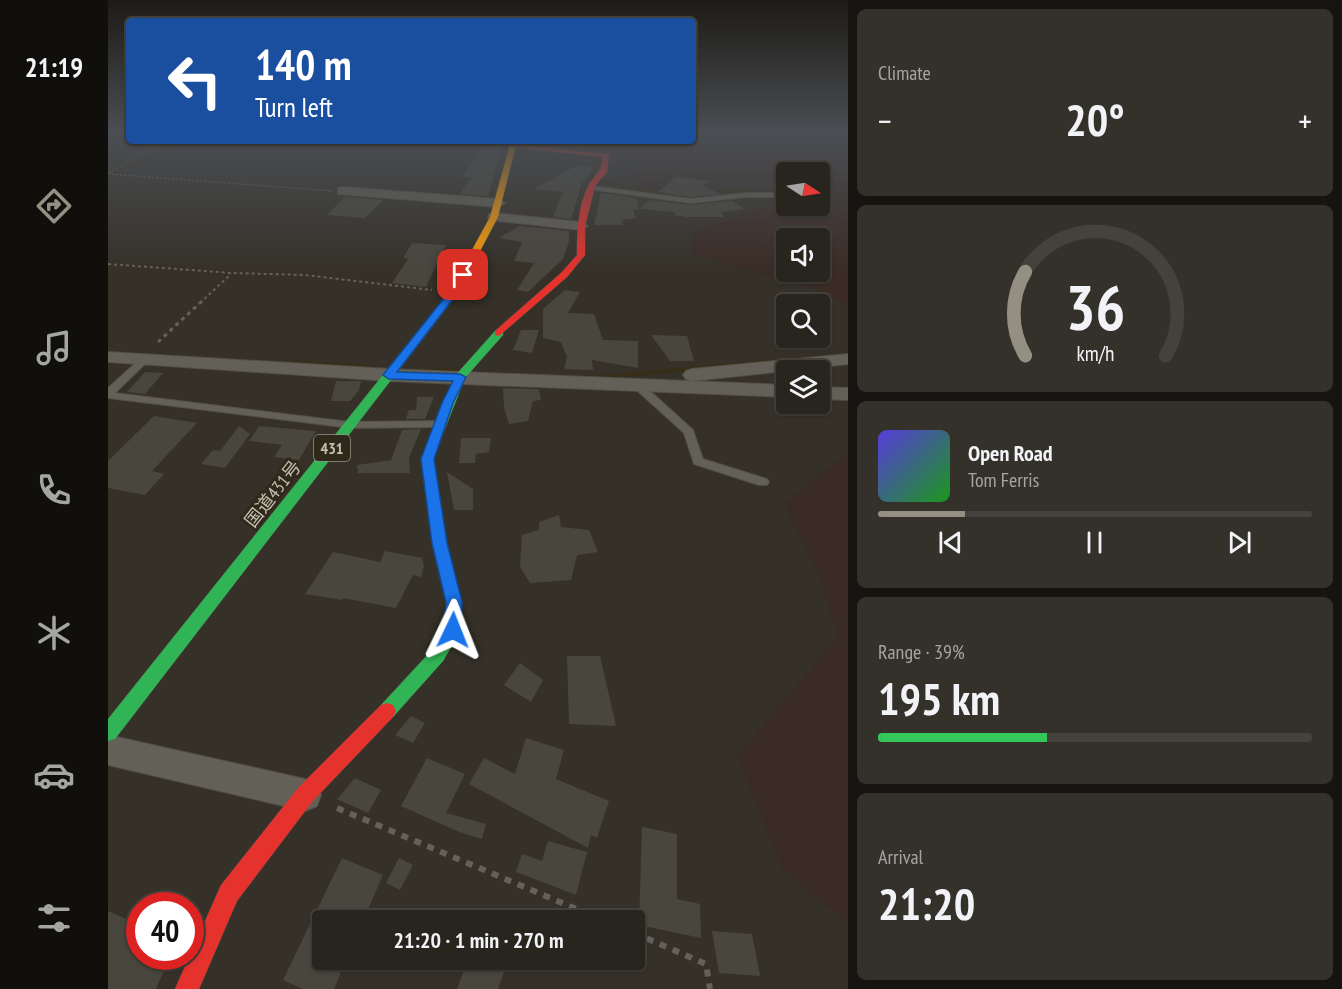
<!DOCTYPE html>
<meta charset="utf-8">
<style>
:root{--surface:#28251e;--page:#34312b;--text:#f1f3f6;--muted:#a5a5a4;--line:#44423c;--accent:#938f82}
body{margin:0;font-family:"PT Sans Narrow","Noto Sans JP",sans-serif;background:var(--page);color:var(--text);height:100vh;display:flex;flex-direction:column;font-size:22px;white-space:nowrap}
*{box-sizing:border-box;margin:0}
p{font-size:20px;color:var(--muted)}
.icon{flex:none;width:33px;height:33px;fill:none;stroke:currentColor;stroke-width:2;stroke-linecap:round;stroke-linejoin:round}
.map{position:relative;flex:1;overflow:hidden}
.side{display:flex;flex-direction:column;gap:9px;padding:9px;background:#161410;width:494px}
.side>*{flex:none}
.guide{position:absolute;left:18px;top:18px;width:570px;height:126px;border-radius:6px;box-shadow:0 2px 4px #0004,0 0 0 2px var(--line);background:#1a4fa0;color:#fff;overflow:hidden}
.needle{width:39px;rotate:102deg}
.tools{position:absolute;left:668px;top:162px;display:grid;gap:12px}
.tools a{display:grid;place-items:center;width:54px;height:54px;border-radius:6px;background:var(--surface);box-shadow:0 2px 4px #0004,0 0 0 2px var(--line);font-size:30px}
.speed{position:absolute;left:18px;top:892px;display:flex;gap:12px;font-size:30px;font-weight:700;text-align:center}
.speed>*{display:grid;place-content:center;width:78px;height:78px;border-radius:50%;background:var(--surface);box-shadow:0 2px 4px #0004,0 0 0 2px var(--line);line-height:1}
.speed .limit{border:9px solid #d22;background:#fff;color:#111}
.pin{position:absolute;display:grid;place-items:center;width:51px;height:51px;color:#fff;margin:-26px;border-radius:12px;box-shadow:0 3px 9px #0006}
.me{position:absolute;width:66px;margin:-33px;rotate:2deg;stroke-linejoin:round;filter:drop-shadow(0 0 4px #0008)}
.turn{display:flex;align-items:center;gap:21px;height:126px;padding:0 30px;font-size:27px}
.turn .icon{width:78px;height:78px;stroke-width:2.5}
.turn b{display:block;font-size:42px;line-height:51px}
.big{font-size:45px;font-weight:600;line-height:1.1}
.side .card{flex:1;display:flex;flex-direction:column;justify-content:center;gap:9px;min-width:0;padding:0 21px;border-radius:9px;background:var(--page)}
.side .dial{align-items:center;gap:0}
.dial svg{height:156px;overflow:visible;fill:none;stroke:var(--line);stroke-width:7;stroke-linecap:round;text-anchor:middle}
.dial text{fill:var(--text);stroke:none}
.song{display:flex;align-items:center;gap:18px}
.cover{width:72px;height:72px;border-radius:9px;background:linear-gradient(135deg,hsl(250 70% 55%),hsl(120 70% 35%))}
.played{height:6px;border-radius:3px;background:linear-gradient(90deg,var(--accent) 20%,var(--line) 20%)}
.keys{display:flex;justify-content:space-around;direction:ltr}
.heat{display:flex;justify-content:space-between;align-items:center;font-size:33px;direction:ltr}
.charge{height:9px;border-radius:4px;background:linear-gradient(90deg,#34c759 39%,var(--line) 0)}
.trip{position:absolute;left:204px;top:910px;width:333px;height:60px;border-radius:6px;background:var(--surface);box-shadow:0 2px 4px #0004,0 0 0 2px var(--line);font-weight:600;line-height:60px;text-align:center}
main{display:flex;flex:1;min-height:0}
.tabs{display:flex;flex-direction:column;width:108px;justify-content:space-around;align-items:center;background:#100f0c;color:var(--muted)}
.tabs .icon{width:42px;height:42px}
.tabs .current{color:var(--accent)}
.tabs b{font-size:27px;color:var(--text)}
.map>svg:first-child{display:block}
.green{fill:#3a2b25;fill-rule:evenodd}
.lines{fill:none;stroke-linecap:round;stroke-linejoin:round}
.stream-far1{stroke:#372e19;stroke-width:3}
.stream{stroke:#372e19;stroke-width:4.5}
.building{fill:#49463d}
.lane-casing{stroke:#524e46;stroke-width:2}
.street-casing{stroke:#524e46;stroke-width:2}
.fast-casing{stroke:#524e46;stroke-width:1}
.slow-casing{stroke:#524e46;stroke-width:1}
.jam-casing{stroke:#524e46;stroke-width:1}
.path-far3{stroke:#64605a;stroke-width:1.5;stroke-dasharray:2 2;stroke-linecap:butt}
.path-far2{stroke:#64605a;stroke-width:2;stroke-dasharray:3 3;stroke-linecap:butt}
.path-far1{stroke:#64605a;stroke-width:3;stroke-dasharray:4 4;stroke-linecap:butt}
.path{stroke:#64605a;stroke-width:6;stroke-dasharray:7 7;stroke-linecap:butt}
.lane{fill:#636057;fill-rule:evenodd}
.street{fill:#636057;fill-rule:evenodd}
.fast{fill:#30b455;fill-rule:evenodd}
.slow{fill:#ff9f0a;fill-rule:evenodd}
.jam{fill:#e5322d;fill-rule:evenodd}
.route{fill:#1a73e8;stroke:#114b97;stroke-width:1.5}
.labels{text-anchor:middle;stroke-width:6;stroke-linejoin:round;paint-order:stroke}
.shield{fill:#2f291c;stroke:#999385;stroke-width:1.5}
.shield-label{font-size:16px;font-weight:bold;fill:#c6c1b2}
.street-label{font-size:18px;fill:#c6c1b2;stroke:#2f291c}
</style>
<main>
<nav class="tabs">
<b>21:19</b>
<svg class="icon current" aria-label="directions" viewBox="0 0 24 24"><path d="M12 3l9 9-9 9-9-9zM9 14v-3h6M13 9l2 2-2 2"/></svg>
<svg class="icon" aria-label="music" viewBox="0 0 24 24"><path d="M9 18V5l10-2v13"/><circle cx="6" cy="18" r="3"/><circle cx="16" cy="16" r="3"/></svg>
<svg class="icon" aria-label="phone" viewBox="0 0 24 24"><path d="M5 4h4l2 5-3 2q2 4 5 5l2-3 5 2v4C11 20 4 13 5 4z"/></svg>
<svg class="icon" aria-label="climate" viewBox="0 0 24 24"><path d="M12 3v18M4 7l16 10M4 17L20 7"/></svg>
<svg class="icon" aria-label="car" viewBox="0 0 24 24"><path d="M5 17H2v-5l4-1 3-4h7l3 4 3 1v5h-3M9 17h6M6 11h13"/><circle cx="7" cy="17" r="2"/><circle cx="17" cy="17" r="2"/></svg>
<svg class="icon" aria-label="filters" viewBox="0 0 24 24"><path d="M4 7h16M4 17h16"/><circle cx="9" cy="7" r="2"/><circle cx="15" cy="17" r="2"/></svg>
</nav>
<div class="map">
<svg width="741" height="989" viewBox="0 0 741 989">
<rect width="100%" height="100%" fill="#353128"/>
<path class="green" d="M585,134H740V306L710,290L583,252L584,232L653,208H728V199L711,191V172H678V177L615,182L568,175L555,181L566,189L557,194L534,190L523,174L532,164L531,156L483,151L486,141H585ZM678,238H711V272H678Z
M740,452V924L674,869L629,756L730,637L711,574L676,503Z"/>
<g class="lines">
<path class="stream-far1" d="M396,141L395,144L399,145
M486,157L491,158L483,179L526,190L570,193
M0,176L61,141
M711,186L741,178
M598,191L678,192"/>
<path class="stream" d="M186,363L266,367
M325,370L348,371
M484,378L737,355"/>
</g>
<path class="building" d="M376,144L394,147L380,196L352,194L363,177H354Z
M468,166L486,167L473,185L463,219L445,217L455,192L426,189Z
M568,177L602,181L594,186L613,194L583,197L550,192Z
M493,193L528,198L531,210L525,209L528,218L513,220L515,225H486Z
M237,197L275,200L257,218L219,215Z
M541,200L583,205L624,201L636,209L613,212L616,217H579L567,215V212L531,209Z
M412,226L461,231V241L455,259L420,292L409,290L426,263L406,261L414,242L391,238Z
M304,243L338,245L318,287L284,283L300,259L295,258Z
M457,290L472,292L460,313L486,314L495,340L530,341V368L484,360L485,370L456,369L459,357L453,342L435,338V309Z
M413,330H431L424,353L405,350Z
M543,335L579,336L586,361H562Z
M37,372L55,373L37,394L19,392Z
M228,381H253L251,390L242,401H223Z
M395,388L431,389L433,400L425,401L420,421L401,424L396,407Z
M309,397H326L317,419H298L301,410H308Z
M46,416L89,423L44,471L56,474L37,495L0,488V461Z
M131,426L142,434L117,468L93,464L105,450L112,451Z
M151,426L184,429L208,431L191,460L166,457L174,445L141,441Z
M313,429L301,458L302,473H250L249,465L283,460L294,430Z
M353,438H383L381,452L368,454L367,463H351Z
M339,472L365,489V510H346Z
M451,515L453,527L481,530L490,552L469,555L463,580L422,583L412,567L414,535L431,530V522Z
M277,551L314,558L316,566L313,577L305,575L288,608L235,598L234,600L197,594L225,552L272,562Z
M459,656H492L508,726L461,724Z
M412,663L435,680L423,702L396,685Z
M303,716L317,723L305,743L287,735Z
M418,738L456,750L448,779L501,801L489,838L483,835L480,848L361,784L376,758L407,774Z
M319,758L357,774L338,813L378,824L374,839L351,832L293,806Z
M247,778L273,790L260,813L229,799Z
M534,827L569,834V899L592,904L593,938L531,925Z
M440,841L479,852L468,895L408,872L414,854L434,861Z
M234,858L275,875L255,921H214V960H238L226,989H195L175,980Z
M291,858L305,865L292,890L278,883Z
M0,911L32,925V957H62L48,989H0Z
M604,931L644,934L652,976L611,973Z
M360,960H400L390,989H349Z"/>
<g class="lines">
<g class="lane-casing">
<path id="lane" d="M483,186L583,199L638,193H678V197H638L583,203L481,189L480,188Z
M36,357L41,360L39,362L7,393L242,422L332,421L337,424L332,427L242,428L0,398V388L33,358Z
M527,380L531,381L585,430L595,459L659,479L661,482L659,485H651L586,464L576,433L523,385L522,383Z"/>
</g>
<g class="street-casing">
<path id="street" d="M234,187L391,199L397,203L391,207L230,194V188Z
M386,213L473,222L480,226L473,230L381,220L380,217L381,214Z
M0,352L281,369L678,385V397L281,381L0,362Z
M741,354V364L584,381L578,379L575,375L578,371L584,369Z
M711,387L741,388V400L711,399Z
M0,735L197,779L209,784L213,795L209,806L197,811L0,765Z"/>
</g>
<g class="fast-casing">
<path id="fast" d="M391,330L395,331V335L357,378L325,459L338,543L354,602L353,630L335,661L285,717L279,719L273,717L270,711L273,705L323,651L337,629L338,602L324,543L313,459L346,377L387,331Z
M306,340L310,341V345L7,739L0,741V719L302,341Z"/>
</g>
<g class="slow-casing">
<path id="slow" d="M403,141H409L390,217L350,293L310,345H302V341L341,292L382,217Z"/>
</g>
<g class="jam-casing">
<path id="jam" d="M403,144L501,155L499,172L487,186L477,226V255L459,277L391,336L387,335V331L453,273L469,255C469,233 470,204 481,185C489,171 492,175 495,157L405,147Z
M279,703L285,705L288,711L285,717L204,802L129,901L91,989H67L113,885L190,788L273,705Z"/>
</g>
<path class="path-far3" d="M379,141L389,142
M1,173L58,141
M0,174L224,191"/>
<path class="path-far2" d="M0,264L124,273L197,275L324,290
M92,303L123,274"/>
<path class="path-far1" d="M50,342L94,301"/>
<path class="path" d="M229,808L497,921
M526,933L598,964L602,989"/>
<use href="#lane" class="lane"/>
<use href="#street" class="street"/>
<use href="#fast" class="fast"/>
<use href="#slow" class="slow"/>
<use href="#jam" class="jam"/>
</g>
<linearGradient id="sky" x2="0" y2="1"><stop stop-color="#1d1b16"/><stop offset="0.49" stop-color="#4b4e53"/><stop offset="1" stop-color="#4b4e53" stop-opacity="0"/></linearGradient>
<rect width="741" height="272" fill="url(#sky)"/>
<path class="route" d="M352,273L359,275L348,295L289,372L352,374L358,377L345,403L326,459L339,543L354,602L353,630L350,635L345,637L339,635L336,630L338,602L324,543L313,459L334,403L345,381L281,379L275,375L341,292Z"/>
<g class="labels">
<rect class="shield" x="206" y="435" width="36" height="26" rx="4.5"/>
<g class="shield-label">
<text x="224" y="454">431</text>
</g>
<g class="street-label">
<text transform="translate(165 494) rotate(-52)" y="6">国道431号</text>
</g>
</g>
</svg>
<div class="tools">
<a><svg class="needle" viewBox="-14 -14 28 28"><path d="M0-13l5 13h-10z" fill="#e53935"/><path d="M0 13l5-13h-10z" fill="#a5a5a4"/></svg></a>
<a><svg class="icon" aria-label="sound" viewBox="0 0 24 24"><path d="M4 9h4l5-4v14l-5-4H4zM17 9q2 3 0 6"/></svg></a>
<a><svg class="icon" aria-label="search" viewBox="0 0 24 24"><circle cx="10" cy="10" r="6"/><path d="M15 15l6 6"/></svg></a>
<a><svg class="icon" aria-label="layers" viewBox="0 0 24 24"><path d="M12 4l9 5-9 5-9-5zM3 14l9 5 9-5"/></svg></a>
</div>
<div class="speed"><div class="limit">40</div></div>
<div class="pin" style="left:355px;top:275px;background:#d93025"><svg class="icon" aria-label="arrive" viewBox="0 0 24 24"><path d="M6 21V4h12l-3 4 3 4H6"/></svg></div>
<svg class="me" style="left:345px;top:630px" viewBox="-20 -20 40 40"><path d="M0-17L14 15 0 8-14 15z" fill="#1a73e8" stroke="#fff" stroke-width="4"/></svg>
<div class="trip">21:20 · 1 min · 270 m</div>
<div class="guide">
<div class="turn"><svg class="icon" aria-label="left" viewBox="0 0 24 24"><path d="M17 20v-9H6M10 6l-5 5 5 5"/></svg><div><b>140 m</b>Turn left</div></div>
</div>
</div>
<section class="side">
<div class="card"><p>Climate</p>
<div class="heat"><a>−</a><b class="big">20°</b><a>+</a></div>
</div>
<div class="card dial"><svg viewBox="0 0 100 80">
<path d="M14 69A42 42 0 1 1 86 69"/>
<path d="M14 69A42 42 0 0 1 14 26" stroke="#938f82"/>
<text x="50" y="56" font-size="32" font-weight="700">36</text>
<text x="50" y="72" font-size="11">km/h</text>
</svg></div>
<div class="card">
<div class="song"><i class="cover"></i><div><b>Open Road</b><p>Tom Ferris</p></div></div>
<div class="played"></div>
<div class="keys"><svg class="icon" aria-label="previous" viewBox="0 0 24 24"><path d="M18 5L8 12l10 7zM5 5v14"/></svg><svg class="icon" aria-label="pause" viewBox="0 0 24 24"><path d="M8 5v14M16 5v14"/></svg><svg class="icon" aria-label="next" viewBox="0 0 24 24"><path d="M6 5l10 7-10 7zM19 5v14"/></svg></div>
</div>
<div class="card"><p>Range · 39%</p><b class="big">195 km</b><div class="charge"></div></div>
<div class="card"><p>Arrival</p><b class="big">21:20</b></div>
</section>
</main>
